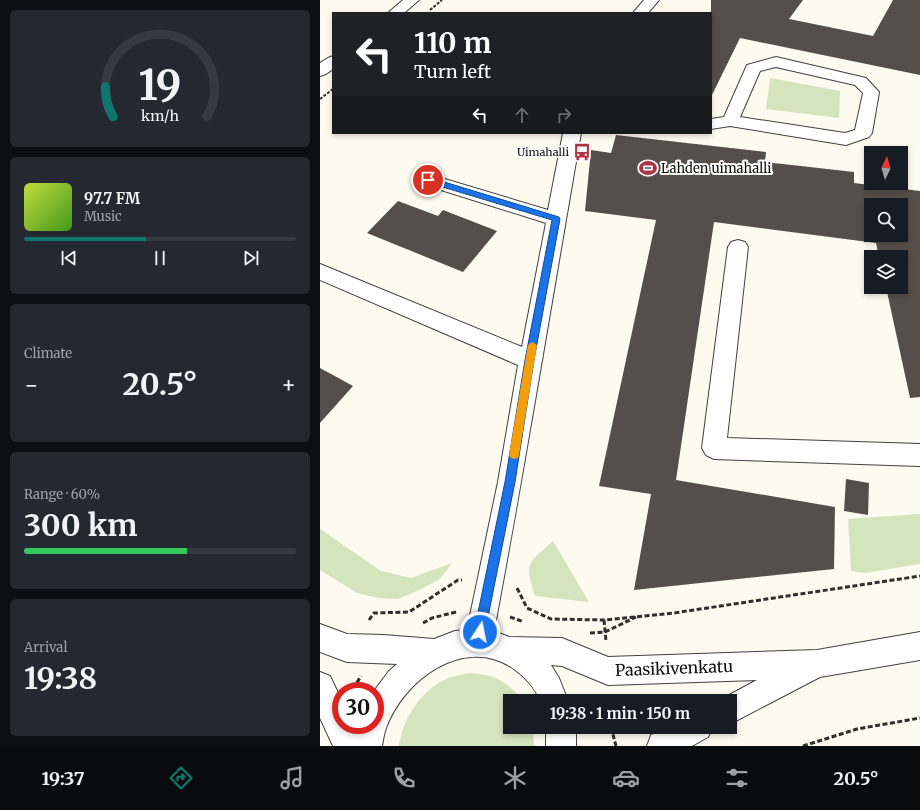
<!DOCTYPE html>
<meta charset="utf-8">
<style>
:root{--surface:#171b24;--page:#242831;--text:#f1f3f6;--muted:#9ea1a6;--line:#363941;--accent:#0f766e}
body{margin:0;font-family:Merriweather,serif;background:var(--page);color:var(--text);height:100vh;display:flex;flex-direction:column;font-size:15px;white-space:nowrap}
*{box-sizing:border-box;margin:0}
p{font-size:13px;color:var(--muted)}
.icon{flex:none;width:22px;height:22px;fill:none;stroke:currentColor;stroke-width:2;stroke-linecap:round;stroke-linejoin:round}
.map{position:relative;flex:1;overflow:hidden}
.side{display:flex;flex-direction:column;gap:10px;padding:10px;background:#0d0f14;width:320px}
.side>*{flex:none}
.banner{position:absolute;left:12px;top:12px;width:380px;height:122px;border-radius:0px;box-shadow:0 2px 6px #0003;background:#202124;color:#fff;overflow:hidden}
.needle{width:26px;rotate:5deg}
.fabs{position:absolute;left:544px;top:146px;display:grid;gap:8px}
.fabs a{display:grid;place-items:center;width:44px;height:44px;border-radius:0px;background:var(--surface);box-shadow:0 2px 6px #0003;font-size:20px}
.speed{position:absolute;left:12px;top:682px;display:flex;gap:8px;font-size:20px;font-weight:700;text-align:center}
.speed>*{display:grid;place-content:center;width:52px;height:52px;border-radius:50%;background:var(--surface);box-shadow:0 2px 6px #0003;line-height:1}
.speed .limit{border:6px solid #d22;background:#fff;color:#111}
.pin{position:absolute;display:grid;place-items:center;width:34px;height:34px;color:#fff;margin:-17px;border:2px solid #fff;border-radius:50%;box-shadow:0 1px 4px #0007}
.me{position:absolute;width:44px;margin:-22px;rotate:11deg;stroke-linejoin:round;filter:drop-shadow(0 0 3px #0008)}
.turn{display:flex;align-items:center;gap:14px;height:84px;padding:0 16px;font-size:18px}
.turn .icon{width:52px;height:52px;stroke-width:2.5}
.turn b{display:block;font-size:28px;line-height:34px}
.lanes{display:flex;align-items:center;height:38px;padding:0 16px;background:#0003;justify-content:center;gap:20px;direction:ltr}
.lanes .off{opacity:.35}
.big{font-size:30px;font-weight:700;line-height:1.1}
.side .card{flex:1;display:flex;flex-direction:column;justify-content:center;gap:6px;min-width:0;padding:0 14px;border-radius:6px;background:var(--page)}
.side .dial{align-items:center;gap:0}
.dial svg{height:104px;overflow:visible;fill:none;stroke:var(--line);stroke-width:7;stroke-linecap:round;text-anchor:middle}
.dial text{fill:var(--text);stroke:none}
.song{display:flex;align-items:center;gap:12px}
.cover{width:48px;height:48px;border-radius:6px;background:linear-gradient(135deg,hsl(70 70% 55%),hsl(100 70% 35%))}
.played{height:4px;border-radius:2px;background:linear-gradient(90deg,var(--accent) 45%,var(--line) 45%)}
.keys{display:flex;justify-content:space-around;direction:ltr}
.heat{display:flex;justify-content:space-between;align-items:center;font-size:22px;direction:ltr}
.charge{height:6px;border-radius:3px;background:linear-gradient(90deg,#34c759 60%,var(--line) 0)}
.trip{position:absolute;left:183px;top:694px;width:234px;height:40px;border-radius:0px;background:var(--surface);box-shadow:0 2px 6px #0003;font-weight:700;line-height:40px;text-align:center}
.dock{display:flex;height:64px;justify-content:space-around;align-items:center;background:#090b0e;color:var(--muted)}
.dock .icon{width:28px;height:28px}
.dock .selected{color:var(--accent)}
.dock b{font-size:18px;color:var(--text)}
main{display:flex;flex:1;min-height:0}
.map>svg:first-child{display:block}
.green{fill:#d4e4bd}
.building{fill:#554e4b;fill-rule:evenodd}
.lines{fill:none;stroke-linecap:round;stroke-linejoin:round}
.minor-casing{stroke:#404040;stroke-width:2}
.path-far1{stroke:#2f2f2f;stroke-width:2;stroke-dasharray:3 1.5;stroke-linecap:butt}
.path{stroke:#2f2f2f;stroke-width:3;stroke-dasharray:5 2.5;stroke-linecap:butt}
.minor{fill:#fff;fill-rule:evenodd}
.route{fill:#1a73e8;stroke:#114b97}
.slow{fill:#f59e0b}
.labels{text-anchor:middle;stroke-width:4;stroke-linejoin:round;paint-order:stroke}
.far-poi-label{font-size:11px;fill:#0d0d0d;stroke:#fff;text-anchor:end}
.poi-label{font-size:13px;fill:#0d0d0d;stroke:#fff;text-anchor:start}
.near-street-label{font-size:16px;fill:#0d0d0d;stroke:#fff}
</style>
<main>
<section class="side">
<div class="card dial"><svg viewBox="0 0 100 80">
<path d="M14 69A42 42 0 1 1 86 69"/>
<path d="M14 69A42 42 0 0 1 8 46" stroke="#0f766e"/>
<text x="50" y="56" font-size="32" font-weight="700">19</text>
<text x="50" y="72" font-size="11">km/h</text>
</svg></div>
<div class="card">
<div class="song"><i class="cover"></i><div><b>97.7 FM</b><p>Music</p></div></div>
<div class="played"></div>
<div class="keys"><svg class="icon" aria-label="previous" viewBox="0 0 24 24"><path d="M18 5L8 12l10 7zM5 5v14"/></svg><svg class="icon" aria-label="pause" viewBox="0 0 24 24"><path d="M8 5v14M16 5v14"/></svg><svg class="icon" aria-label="next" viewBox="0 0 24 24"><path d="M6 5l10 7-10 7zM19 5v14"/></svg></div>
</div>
<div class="card"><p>Climate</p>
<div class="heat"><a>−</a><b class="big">20.5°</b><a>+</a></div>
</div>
<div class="card"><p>Range · 60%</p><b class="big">300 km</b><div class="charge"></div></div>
<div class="card"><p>Arrival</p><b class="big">19:38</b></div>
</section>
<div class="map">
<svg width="600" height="746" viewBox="0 0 600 746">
<rect width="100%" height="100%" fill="#fdfaf0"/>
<path class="green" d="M450,78L520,91L519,118L446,109Z
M600,514V564L545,573L531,571L528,519Z
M0,529L61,571L91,578L132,563L120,579L99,590L78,599L58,598L37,593L0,570Z
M233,541L269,602L215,596C204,561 208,564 233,541Z
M149,673C177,675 184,680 203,700L190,701V727H213L214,746H79C83,718 101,690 128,678C134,676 142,675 149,673Z"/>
<path class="building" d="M391,0H483L469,19L553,36L573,0H600V75L420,38L391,97Z
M296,135L446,152L445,162L534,172V183L600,191V397L590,398L566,287H581V257H559L556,243L394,222L356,480L515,507L514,569L314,590L331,494L279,486L336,220L265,211L271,150L291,153ZM551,205H581V235H551Z
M78,201L118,216L123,210L177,231L143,272L47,233Z
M0,368L33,386L0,423Z
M526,479L549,483L548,515L524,511Z"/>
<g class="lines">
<g class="minor-casing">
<path id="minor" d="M83,0H99L84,13H68Z
M324,0H339L328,13H313Z
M13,56V69L6,74L0,76V63L8,58Z
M456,57L546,78L559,92L552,133L549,137L526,145L410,126L391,129V119L404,117L427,65ZM456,67L535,85L543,93L535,130L525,133L420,117L440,71Z
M243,133H261C232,299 205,466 174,631L189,637L242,638L288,657L497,650L600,632V660L500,677L410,724V701H399L400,700L437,680L288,685L242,666L231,665L239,678L248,701H220C215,687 203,675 191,667C142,636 83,681 66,728C64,734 63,740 62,746H13L0,718V672L10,676L21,699V725H33L36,730L37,725H55L54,691L69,671L77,664L27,662L0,652V624L27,634L64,635L114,639L135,631L147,630L178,482L198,365L0,280V264L202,347L226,223L102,184L99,180L102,176L108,174L228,210Z
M418,240L425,242L428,247L407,438L600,444V466L394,459L386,455L382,448L408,247L411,242Z
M226,727H256V746H226Z
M348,727H393L388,737L372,746H327L331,735Z"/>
</g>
<path class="path-far1" d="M110,10L122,0
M0,99L13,89"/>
<path class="path" d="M197,588L207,608L231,619L284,620L354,613L600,576
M190,617L204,622
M49,620L54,613L89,612L138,580H142
M284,620L286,641
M103,623L112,618L136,612
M270,633L285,632L316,617
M33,689L41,676
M263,695L264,701
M291,727L296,746
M483,746L537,729L600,718"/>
<use href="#minor" class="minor"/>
</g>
<path class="route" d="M108,177L239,217L240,219L214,360L195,482L165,632L164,636L160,637L156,636L154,632L185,482L205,360L232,220L106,182L104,180Z"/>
<path class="slow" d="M212,342L217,345L199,455L198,458L194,459L191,458L189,455L208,345Z"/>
<defs>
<g id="bus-bare" transform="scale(1.38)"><path d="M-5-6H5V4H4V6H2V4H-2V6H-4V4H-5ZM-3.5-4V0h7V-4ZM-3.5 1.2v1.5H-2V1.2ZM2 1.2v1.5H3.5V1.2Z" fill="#af3443" stroke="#fff" stroke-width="2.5" paint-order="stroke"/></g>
<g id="stadium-bare" transform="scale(1.38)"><path d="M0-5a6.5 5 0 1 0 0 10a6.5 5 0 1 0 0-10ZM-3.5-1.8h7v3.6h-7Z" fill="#af3443" stroke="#fff" stroke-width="2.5" paint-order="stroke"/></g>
</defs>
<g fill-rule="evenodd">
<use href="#bus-bare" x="262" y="152"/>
<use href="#stadium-bare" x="328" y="168"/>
</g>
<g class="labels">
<g class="far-poi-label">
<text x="249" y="156">Uimahalli</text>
</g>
<g class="poi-label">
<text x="341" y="173">Lahden uimahalli</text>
</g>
<g class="near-street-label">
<text transform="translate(354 668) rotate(-2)" y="6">Paasikivenkatu</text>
</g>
</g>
</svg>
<div class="fabs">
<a><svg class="needle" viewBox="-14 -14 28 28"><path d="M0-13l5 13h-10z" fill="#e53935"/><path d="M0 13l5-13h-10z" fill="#9ea1a6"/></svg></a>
<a><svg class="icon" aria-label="search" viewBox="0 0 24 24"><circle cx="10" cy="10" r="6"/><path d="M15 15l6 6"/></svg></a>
<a><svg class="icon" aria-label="layers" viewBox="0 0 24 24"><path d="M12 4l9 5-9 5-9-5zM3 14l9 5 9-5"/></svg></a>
</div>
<div class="speed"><div class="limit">30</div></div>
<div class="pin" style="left:108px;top:180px;background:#d93025"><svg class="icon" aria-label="arrive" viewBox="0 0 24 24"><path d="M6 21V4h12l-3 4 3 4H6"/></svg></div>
<svg class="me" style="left:160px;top:632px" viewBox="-20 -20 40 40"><circle r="17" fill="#1a73e8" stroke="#fff" stroke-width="3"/><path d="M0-11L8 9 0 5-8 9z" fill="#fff"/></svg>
<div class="trip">19:38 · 1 min · 150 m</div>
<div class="banner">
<div class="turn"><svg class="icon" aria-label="left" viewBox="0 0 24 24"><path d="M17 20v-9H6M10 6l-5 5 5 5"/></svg><div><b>110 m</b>Turn left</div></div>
<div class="lanes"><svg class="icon" aria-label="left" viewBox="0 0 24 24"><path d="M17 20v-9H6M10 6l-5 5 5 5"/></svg><svg class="icon off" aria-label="ahead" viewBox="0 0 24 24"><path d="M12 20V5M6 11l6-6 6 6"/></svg><svg class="icon off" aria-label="right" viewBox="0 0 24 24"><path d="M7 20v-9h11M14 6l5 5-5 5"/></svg></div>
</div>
</div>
</main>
<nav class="dock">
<b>19:37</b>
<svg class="icon selected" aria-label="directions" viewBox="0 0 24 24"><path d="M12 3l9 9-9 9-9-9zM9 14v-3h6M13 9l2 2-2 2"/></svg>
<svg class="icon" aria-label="music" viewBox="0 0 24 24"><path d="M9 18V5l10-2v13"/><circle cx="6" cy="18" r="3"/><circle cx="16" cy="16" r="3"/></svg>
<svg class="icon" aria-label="phone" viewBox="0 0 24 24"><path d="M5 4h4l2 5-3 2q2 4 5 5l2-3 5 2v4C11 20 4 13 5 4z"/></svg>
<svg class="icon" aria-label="climate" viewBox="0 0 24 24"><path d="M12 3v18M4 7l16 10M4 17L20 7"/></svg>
<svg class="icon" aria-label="car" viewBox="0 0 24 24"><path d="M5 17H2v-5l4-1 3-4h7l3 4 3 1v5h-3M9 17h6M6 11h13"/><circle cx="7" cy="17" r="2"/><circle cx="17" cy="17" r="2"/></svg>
<svg class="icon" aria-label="filters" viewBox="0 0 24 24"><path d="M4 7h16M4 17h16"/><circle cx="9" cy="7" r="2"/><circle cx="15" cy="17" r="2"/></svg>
<b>20.5°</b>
</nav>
